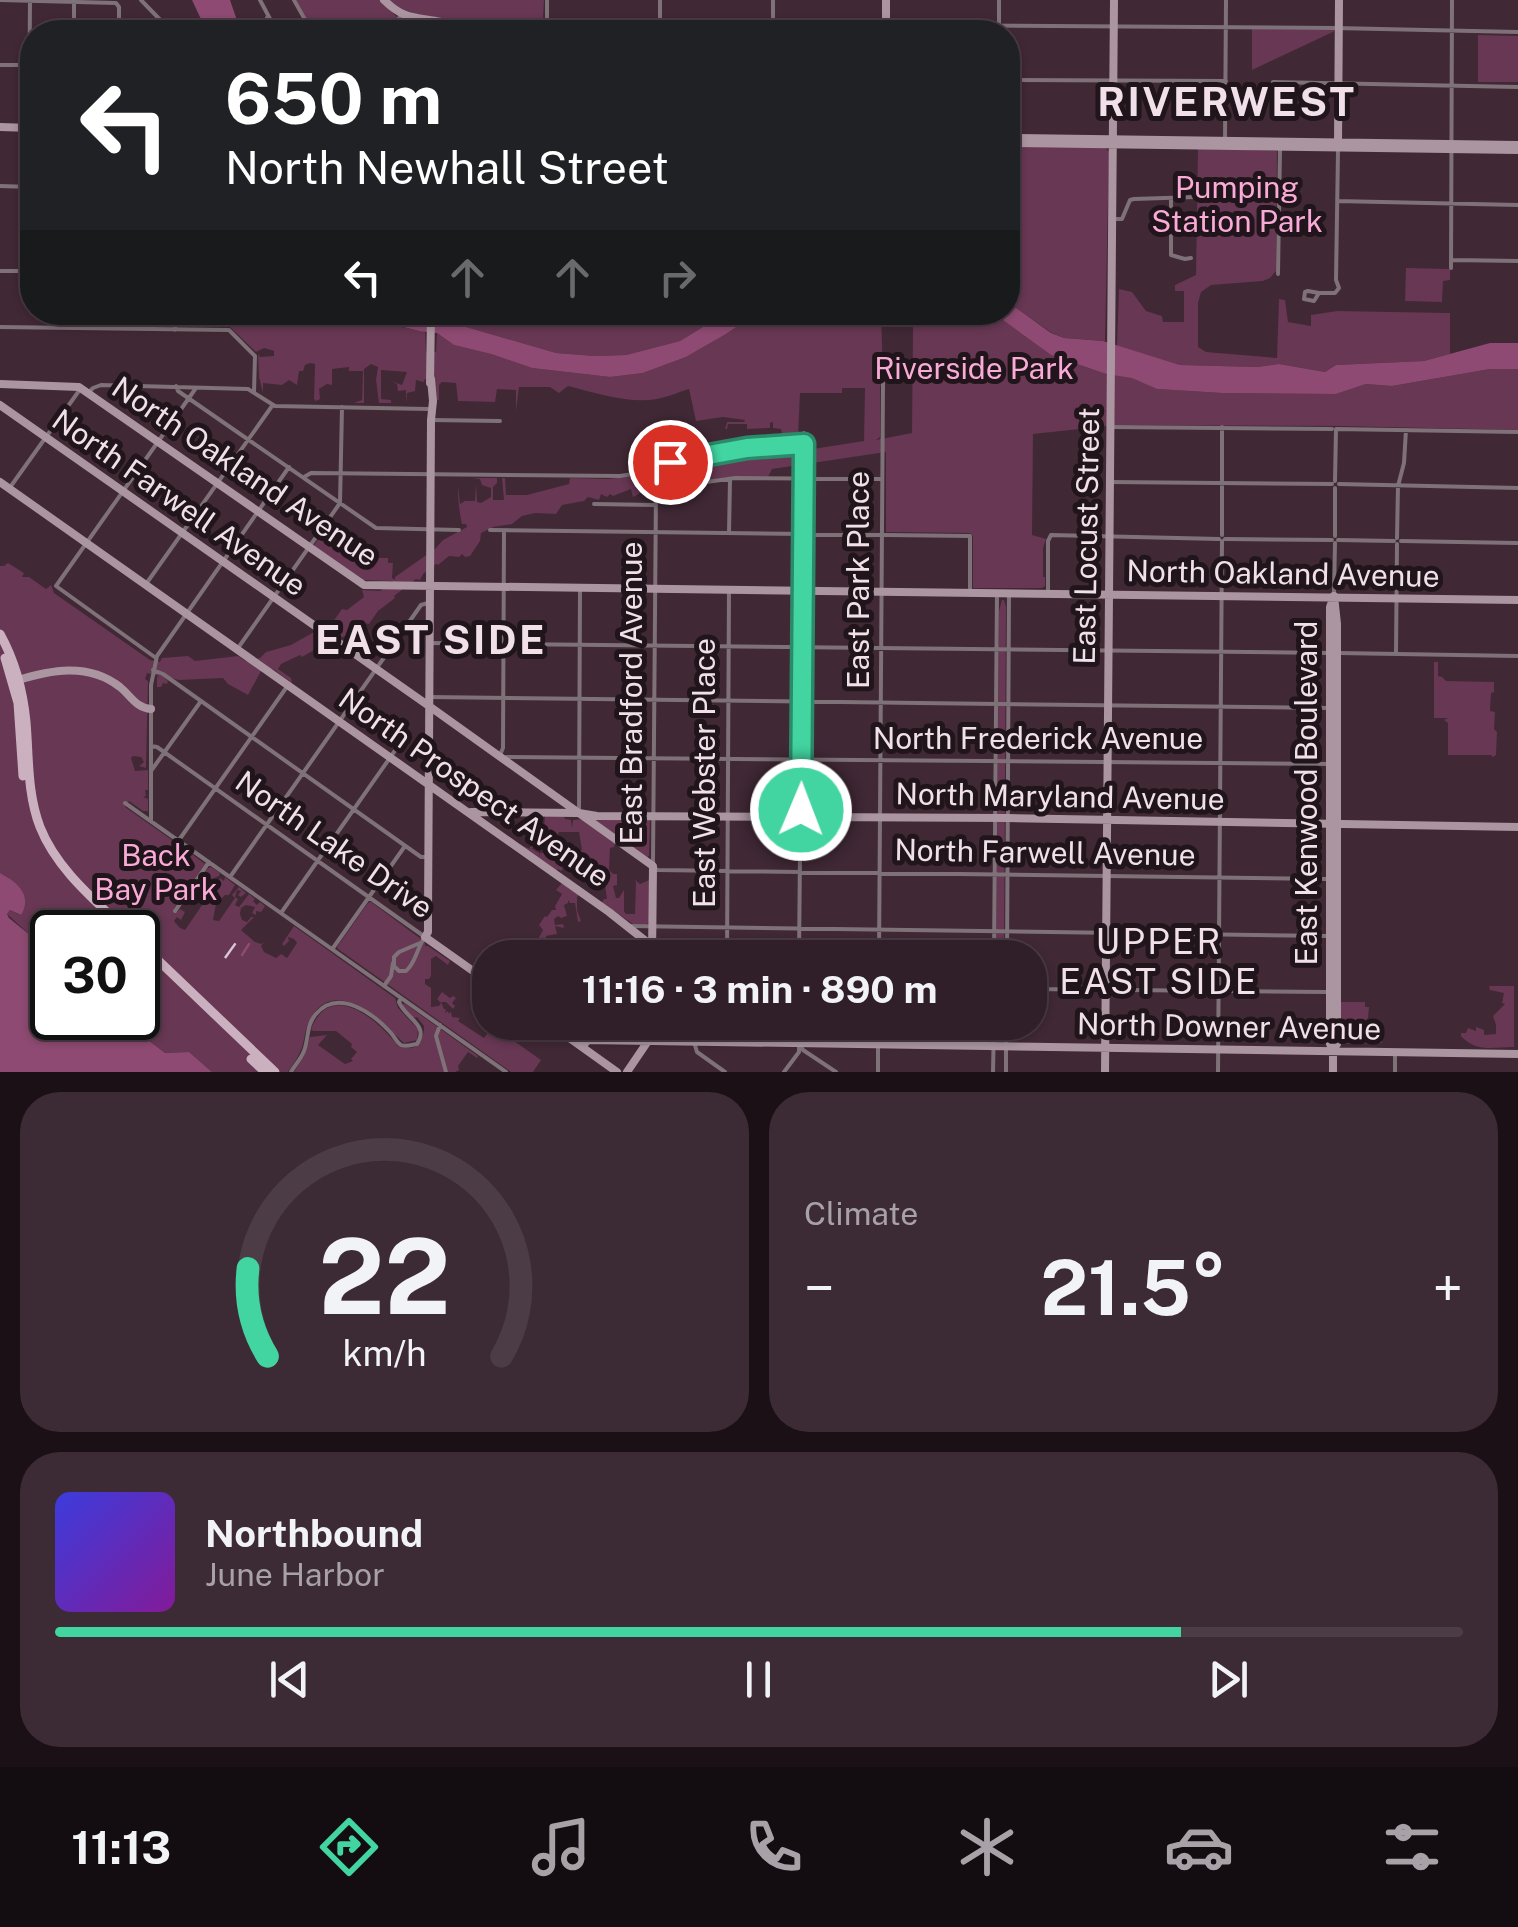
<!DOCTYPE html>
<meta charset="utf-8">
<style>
:root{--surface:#301e28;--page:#3c2b34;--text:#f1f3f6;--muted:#a8a2a8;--line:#4b3c45;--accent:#42d4a1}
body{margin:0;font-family:"Public Sans",sans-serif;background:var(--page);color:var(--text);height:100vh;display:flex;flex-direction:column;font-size:38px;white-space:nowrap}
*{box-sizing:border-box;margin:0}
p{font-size:32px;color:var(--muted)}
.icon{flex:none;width:55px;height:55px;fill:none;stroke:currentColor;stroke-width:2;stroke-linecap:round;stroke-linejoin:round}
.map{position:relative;height:1072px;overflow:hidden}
.drawer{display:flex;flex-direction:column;gap:20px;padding:20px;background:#1a1016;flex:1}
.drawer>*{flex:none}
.top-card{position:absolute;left:20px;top:20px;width:1000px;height:305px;border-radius:40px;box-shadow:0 2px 8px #0004,0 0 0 2px var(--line);background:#202124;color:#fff;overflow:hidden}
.speed{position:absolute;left:30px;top:910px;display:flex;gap:20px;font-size:50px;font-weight:700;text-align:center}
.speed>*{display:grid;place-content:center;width:130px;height:130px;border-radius:50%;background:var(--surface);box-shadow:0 2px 8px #0004,0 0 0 2px var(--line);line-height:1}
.speed .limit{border:5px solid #111;border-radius:15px;background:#fff;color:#111}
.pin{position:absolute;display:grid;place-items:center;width:85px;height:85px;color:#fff;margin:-42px;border:5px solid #fff;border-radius:50%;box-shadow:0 2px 10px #0007}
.me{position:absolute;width:110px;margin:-55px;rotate:1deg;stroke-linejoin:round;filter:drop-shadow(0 0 8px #0008)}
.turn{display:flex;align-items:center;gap:35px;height:210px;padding:0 40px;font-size:45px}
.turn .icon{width:130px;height:130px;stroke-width:2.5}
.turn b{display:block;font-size:70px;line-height:85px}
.lanes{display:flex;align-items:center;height:95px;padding:0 40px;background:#0003;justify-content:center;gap:50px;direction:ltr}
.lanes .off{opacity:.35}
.big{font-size:75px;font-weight:700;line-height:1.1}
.drawer .card{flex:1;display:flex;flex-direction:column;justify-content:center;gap:15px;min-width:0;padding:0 35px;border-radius:40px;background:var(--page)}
.drawer .dial{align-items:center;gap:0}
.dial svg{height:260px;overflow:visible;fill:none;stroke:var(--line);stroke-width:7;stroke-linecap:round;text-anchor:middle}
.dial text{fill:var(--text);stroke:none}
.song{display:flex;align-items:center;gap:30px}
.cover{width:120px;height:120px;border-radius:15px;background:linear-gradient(135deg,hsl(240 70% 55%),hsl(290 70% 35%))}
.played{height:10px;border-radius:5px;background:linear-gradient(90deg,var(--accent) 80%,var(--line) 80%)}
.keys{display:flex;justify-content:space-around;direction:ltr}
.heat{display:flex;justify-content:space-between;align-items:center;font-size:55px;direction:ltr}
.drawer .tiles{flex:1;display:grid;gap:20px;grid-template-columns:1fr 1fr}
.card:last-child{grid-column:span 2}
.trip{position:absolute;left:472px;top:940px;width:575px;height:100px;border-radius:40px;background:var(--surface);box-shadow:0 2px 8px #0004,0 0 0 2px var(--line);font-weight:700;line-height:100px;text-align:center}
.menu{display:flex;height:160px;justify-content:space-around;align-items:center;background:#130c10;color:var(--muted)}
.menu .icon{width:70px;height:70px}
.menu .active{color:var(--accent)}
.menu b{font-size:45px;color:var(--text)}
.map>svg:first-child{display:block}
.green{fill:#673753}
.water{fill:#8e4a72}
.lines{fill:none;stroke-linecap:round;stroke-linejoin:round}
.stream{stroke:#8e4a72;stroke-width:2.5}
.street{stroke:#7e7178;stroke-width:4}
.secondary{stroke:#aa95a0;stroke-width:8}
.primary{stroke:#cbb1bf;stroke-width:9}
.rail{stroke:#d9c7d1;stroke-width:2.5;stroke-dasharray:18 18;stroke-linecap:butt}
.route-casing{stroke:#2b8a69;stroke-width:25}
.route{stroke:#42d4a1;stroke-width:18}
.labels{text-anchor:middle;stroke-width:10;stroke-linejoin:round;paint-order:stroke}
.park-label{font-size:30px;fill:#f9aad6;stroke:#20151b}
.street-label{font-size:30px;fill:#f1e0e9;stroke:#20151b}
.quarter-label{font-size:35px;letter-spacing:2.5px;fill:#f1e0e9;stroke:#20151b}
.district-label{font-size:40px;font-weight:bold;letter-spacing:2.5px;fill:#f1e0e9;stroke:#20151b}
</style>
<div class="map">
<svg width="1518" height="1072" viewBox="0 0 1518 1072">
<rect width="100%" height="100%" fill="#402835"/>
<path class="green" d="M296,0H380L398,18L364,19L351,27L343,25L328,27V32H314Z
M389,0H544L543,19H533C491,21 422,28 389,0Z
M1252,29L1333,30L1335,31L1252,70Z
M1478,35L1518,36V82H1478Z
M1008,146L1105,147L1109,152L1105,341L1064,338L1052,333L1008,302Z
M1198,148L1277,151L1276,271L1270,278L1263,281L1211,285L1201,292L1198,303V347L1206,352L1277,358L1279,299L1285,300L1288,322L1311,326V315L1337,311L1450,313V354L1424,361L1336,365L1325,372L1279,364L1257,367L1180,365L1117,346L1119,289L1132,292L1146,311L1162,316L1163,322H1184V291H1175V285L1196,275Z
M1406,268L1450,269V280L1443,281L1442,302L1405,301Z
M437,312L727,313L680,341L626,355L595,356L556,353L449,322L437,321Z
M179,313H188L189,320L203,319L204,322L221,320L225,313H349L363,318L419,331H425L426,352H436L437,333L454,345L491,354L532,368L610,377L643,373L686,357L726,334L757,313H881L883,375L880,387V437L876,440L912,433L913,329L911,315L904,313H993L1051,355L1106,374L1132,377L1157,389L1222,393L1336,394L1366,384L1392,386L1490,369H1518V430L1336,426L1117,425L1033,434L1032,535L1046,539L1043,548V577H1045V586L1042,588H973V536L970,533L886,532V452L772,469L768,477H727L660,488C649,483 642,493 633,497L631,489L613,496L610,494L607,497L601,494L599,500L588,497L584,501L562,505L556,514L535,513L522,516L512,524L493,527L481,533L480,541L470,556L465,557L462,554L459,557L449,556L438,565L436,564L423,574L420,580L416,579L394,596L395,598L378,611L369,624L364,623C355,636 335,636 326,649L325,645L321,646L302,657L300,655L281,664L278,669L291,678L292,683L273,669L261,671L248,695L228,684L223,678L179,680L163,676L168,681L167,684L163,683L161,687H157V677L159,676L147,673L145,679L148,681L146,768L139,766L144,762L141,757L133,756L131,758L135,771L148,770V790H145L146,796L143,797L148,799V811H143L129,801L125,807L172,840L171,843L174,841L205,864L174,908L177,912L180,909L185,912L181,920L177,917L174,921L180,928L185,930L209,895L197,887L193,895L191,893L207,869L211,867L220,873L219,876L211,879L207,874L199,887L211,894L218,884L216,881L218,882L220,878L224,881L225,877L235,885L229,895H225L216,904L213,920L219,921L235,898L232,895L239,887L246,893L241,897L238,895L241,891L237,890L235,897L238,899L235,905L239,907L249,894L255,899L253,901L257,905L260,902L265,906L261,912L256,911V915L252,913L255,907L246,905L241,908L240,914L242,920L247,922L251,917H254L241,930L255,942L261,944L264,942L261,946L264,952L276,958L281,954L287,958L297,943L294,939L288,937L289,941L284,946L282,944L294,926L395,998L398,1008L418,1029L417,1040L404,1043C380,1021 333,972 309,1022C305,1029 305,1037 303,1044C300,1055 294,1063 288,1072H212L189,1052L165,1053L135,1030L139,1022L136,1018L138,932H52V953L42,946L7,914L10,910L20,915L9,878L0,873V566H4L8,563L24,573L22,577H29L46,589L51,585L54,593L150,660L160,662L162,658L188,656L195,661L238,656L246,661L260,658L266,652L291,645L314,632L319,634L328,629L342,609L347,610L364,597L362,590L380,591L393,581L362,580L315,548L314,545L324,531L332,532L367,556L363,562L365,563L369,558L373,561L375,558H388V563H393L392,578L395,580V577L435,549L443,540L467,527L466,524H458H462C459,510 458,501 458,485L460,504L465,501H475L476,483L477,502L481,503L491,497V488L482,485L480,479L472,478H497V483L493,487V500H504L502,478H505L506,495H527L569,484L570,478L608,479L659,473V468C700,452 755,449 798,446L800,451L864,441L865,388H842V393H800L798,437L783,440L781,429L773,428V422L770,423V428L747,429V424H728L727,429H725L727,422H744L745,420L723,417L696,421L689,389C679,392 668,397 657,399C628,404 596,393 568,386L559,393L550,387H519L516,411V390L497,389L495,402L458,401L456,383L442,382L439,385V400H435V379H425L424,382L416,380L415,391L407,393L406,404V390L398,391L397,384L391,381L402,385L407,372L381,370V399L391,400V403H379L376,380L378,367L371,364L364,369V403H354L362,400L363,371H349V367L332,369V385L327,384L319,389L320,399L316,401L314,399L315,364L310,363L305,365L303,371H299L297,385L289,380L282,385L263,383V393L259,377L258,354L260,357L274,356V351L264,348L256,352L230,327L180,325Z
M1002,600H1004L1006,607L1004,957L996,958L999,611Z
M1434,662H1438V676L1442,677L1446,681L1494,682V692L1491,693L1490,711L1495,712L1494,729L1497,732L1496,755L1493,757L1491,755H1448V723L1444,720L1448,718H1434Z
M545,816H564L565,819L571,820L572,828L573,820L583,819L615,843L614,847L610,848L609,870L613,874H617V885L613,886L616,898H619L624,890V911L626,914H635L636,882L634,879L640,884L649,880V922L646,925L633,924L602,903L604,899H607L605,886L567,858L561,866L563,869L561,871L558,869L557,871L519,844L530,849V847L538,845V847L531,848L539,853L540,857V853H555L557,850H582L579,832H559L555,838L551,834L539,835V827H544Z
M645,818L646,820H650L649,856L647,857L595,820Z
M562,883L579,895L577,897V910L581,921L578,922L575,903H570L568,900V903L564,905L567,916L561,918L558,916L554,919L555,925L563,924L564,928L555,926L557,934L546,936V941H550L551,944H556L557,947L579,944L578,939L580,940V947L573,950L574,957H570V954L562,957L538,939L543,930L539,925L545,916L547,917L552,910H556L555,906L562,894L556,890Z
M371,902L425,942V946H428L450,961L448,965L436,956L431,959V976L429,979H425V984L431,988V1007L439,1006L441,1003L437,999L442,992L450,998L453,996L456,998L452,1003L455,1006L453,1009L446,1002H441L444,1009H446L445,1013L448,1011L449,1014L451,1011L452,1017L460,1018L458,1021L484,1038L493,1026L541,1060L533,1072H511L338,949L337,947L368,903Z
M1489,986H1514V1047C1492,1047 1477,1053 1461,1036V1033H1466L1468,1028L1476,1031V1027L1484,1030V1035L1496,1034V1025L1493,1016L1505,1004L1502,1003L1504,993L1490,990Z
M1341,1002H1365V1007H1369L1368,1018H1379H1368L1364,1022L1366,1025L1374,1027V1022H1380L1382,1043L1349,1044L1347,1040L1348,1044H1344L1341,1041L1343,1036L1341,1035Z
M404,1003L478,1056L477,1058L468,1052L458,1066L459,1070L455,1072H294L304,1056L310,1037L327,1035L318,1045L345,1064L353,1061L351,1059L357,1052L351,1047L352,1044L336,1031H313L311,1029C331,978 379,1021 398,1046C416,1053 424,1043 424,1026L417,1017L414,1018L402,1007Z"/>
<path class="water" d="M192,0H230L241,32H207Z
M1008,302L1051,333L1064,338L1103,341L1180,365L1257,367L1279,364L1325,372L1336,365L1424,361L1490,343H1518V369H1490L1392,386L1366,384L1336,394L1222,393L1157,389L1132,378L1106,374L1051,355L993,313L1008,312Z
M349,313H401L425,320L449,322L556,353L595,356L626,355L680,341L726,313H757L726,334L686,357L643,373L610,377L532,368L491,354L454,345L437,333L419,331Z
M0,873C17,882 33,895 21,915L10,910L7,914L9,918L52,953V1018H136L140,1022L135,1027V1030L165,1053L189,1052L212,1072H0Z"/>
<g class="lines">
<path class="stream" d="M242,955L249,944"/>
<path class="street" d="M0,0L116,3L119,7V32
M141,0L172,32
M260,0L277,32
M294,0L312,32
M267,18L270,32
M441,22L1335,28L1518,32
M74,32V0
M359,32L360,25L364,21H397L402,14
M547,32V0
M660,32V0
M773,32V0
M999,32V0
M0,65H32
M1008,80L1226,81
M1273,82L1518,87
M29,125L30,0
M1225,140L1226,0
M0,186L32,187
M1171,200V255L1185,259L1191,258
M1337,201L1518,205
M1113,219H1122L1130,200L1134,199L1195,197
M1453,260L1518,261
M1451,268L1452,0
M0,271H32
M1278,274L1280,150
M1308,291L1319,293L1314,301L1304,299L1305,292Z
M1319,293H1335L1339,288L1336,280L1338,151
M0,327L229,330L255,356L254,392
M71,328V312
M175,330V312
M176,386L178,391L376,528L459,530
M88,393L93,388L101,385L248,389L275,406L428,409
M431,420L500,421
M1111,427L1332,429
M304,477L311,473L620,476L652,471C676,451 769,446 804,443
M882,479L735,478L656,489L653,862V866L657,870L1327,879
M1335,481L1336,429L1518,432
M1109,482L1332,484
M1339,484L1518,488
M11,486L81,388
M594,504L655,505
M490,530L970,536V592
M729,533L730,480
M1222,535V427
M1335,536V488
M1397,538L1398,486L1404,463L1406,430
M1225,539L1332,540
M1338,540L1394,541
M1401,541L1517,543
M146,584L272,406
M1048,593V541L1051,535L1219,539
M1334,593L1335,543
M429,643L1329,653
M238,648L340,503L342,407
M1338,653L1518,656
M1396,653L1397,544
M156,658L56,586L196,388
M153,670L163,674L421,857H428
M429,697L1328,708
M151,746L157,747L425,937C417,947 416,963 406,971H399L394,966V957L399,952
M500,755L503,748L504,531
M506,757L1331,764
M151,771L201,701
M125,803L506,1072
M579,813L580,588
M151,821V685L157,656L289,467
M179,840L286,688
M230,877L421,605L428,603
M175,911L209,862
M281,913L408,732
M630,926L1330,936
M333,948L405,846
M399,952L420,943
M727,958L729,589
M799,958L804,433
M879,958L883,383
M994,958L997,592
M1007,958L1009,592
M384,986L391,976L393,963
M1030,989L1327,992
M440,1025L436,1036L446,1072
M694,1042L697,1052L725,1072
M726,1042L727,1022
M799,1043L803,1050L836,1072
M1395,1052V1072
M291,1072C295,1065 301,1059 304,1051C309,1038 306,1025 316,1014C338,988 373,1013 391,1033C394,1036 397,1043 401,1045C406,1047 411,1045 417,1044C430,1025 405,1018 399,1002L401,998
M784,1072L799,1052V1022
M878,1072V1022
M993,1072L994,1022
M1006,1072V1022
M1218,1072L1222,541"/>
<path class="secondary" d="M384,0C404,20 416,17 441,22
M422,20L429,27L431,32
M886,32V0
M0,127L32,128
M1018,138L1518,145
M1008,143L1518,150
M1338,145L1339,0
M430,383L431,312
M0,384L79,387L364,585L1518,600
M0,405L429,706L653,866L652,958
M0,482L609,912L652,946
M15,681C50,670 88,662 120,687C131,696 136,708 151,709
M471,812L577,813
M579,813L597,816L1007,818L1518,827
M425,937L428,932V914L431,420L433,401L431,379
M425,937L490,983
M547,1022L617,1072
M582,1047L588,1040L1518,1054
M1333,1050L1337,1044V624L1334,596
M627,1072L648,1041L652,1022
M1105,1072L1114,0
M1333,1072V1050L1330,1044V607L1334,596"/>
<path class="primary" d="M0,634C15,661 23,691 26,722C29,757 27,793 40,827C57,870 96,901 128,932
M5,658L18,703L23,776
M138,941L275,1072
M251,1059L265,1072"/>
<path class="rail" d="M225,958L240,937"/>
</g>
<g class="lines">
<g class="route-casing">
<path id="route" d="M670,462L747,448L804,444L801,810"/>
</g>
<use href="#route" class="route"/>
</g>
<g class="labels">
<g class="park-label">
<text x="1237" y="198">Pumping<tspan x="1237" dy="34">Station Park</tspan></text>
<text x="974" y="379">Riverside Park</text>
<text x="156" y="866">Back<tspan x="156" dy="34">Bay Park</tspan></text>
</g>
<g class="street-label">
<text transform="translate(245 472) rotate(34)" y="10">North Oakland Avenue</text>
<text transform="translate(179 503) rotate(35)" y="10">North Farwell Avenue</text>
<text transform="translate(1087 536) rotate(-89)" y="10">East Locust Street</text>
<text transform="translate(1283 574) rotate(1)" y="10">North Oakland Avenue</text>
<text transform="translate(859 580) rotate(-90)" y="10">East Park Place</text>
<text transform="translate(632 693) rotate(-90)" y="10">East Bradford Avenue</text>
<text x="1038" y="749">North Frederick Avenue</text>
<text transform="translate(705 773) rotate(-90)" y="10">East Webster Place</text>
<text transform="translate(474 788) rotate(35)" y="10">North Prospect Avenue</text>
<text transform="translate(1307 793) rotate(-90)" y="10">East Kenwood Boulevard</text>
<text transform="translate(1060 797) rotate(1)" y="10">North Maryland Avenue</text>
<text transform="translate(334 845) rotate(35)" y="10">North Lake Drive</text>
<text transform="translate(1045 853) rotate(1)" y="10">North Farwell Avenue</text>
<text transform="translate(1229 1027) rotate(1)" y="10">North Downer Avenue</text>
</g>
<g class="quarter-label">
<text x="1159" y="954">UPPER<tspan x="1159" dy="40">EAST SIDE</tspan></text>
</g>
<g class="district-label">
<text x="1227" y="116">RIVERWEST</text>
<text x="431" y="654">EAST SIDE</text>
</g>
</g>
</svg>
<div class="speed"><div class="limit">30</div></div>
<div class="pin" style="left:670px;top:462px;background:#d93025"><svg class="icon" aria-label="arrive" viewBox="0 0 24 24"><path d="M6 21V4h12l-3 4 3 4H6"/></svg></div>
<svg class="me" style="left:801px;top:810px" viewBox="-20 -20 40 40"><circle r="17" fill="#42d4a1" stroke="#fff" stroke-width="3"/><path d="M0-11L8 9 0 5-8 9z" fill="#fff"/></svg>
<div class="trip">11:16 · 3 min · 890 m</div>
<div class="top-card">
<div class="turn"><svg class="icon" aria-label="left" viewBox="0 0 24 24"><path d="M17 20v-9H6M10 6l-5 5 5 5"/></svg><div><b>650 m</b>North Newhall Street</div></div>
<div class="lanes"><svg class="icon" aria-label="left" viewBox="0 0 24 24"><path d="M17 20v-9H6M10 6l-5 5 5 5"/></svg><svg class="icon off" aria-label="ahead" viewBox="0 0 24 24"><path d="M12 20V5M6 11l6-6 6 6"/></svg><svg class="icon off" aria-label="ahead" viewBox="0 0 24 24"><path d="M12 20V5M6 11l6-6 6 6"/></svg><svg class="icon off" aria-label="right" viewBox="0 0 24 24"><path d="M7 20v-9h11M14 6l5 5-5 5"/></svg></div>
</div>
</div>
<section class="drawer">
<div class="tiles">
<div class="card dial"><svg viewBox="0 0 100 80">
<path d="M14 69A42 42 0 1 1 86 69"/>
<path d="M14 69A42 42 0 0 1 8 42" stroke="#42d4a1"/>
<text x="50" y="56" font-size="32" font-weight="700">22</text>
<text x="50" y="72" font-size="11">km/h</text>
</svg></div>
<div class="card"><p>Climate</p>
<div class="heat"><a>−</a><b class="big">21.5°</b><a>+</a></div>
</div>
<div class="card">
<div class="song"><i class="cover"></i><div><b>Northbound</b><p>June Harbor</p></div></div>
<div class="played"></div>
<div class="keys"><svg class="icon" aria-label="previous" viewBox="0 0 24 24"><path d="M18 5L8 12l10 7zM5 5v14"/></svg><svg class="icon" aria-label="pause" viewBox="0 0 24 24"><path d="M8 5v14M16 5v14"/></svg><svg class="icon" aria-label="next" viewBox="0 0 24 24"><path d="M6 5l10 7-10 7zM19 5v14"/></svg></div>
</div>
</div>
</section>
<nav class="menu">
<b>11:13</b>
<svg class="icon active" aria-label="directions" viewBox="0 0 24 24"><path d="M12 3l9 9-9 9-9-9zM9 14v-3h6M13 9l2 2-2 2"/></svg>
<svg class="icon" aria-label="music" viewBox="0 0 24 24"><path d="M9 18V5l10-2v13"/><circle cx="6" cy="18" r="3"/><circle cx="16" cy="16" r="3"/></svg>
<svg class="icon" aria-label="phone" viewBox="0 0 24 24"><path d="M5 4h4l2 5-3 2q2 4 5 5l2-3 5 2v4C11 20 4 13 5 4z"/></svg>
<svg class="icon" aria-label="climate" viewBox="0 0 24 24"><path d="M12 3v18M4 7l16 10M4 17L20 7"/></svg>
<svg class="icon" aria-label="car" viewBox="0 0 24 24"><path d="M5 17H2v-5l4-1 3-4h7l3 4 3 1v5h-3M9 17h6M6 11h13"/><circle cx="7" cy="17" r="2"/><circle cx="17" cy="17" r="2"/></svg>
<svg class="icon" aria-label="filters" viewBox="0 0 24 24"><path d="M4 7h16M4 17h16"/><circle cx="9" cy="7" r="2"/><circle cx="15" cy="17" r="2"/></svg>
</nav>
